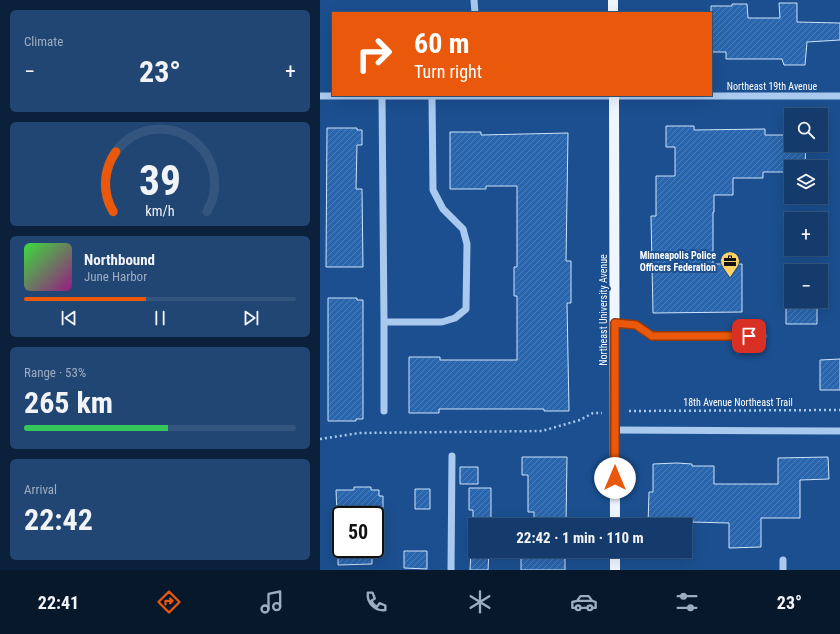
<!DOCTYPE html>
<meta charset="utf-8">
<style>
:root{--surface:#143b6b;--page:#214673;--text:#f1f3f6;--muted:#9dadc1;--line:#33557e;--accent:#ea580c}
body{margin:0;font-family:"Roboto Condensed",sans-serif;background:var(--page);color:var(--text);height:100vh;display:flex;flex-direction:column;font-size:15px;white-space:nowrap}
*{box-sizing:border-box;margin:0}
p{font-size:13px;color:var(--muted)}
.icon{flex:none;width:22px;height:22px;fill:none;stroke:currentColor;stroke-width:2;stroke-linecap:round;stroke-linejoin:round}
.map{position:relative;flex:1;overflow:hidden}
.side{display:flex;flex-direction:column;gap:10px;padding:10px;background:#0b203b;width:320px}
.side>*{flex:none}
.guide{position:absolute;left:12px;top:12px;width:380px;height:84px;border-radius:0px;box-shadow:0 4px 16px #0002,0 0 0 1px var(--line);background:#ea580c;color:#fff;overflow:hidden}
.controls{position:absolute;left:464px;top:108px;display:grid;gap:8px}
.controls a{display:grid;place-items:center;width:44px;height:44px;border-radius:0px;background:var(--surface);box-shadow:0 4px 16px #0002,0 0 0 1px var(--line);font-size:20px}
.speed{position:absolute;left:12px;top:506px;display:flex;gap:8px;font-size:20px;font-weight:700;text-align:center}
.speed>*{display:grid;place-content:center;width:52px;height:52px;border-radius:50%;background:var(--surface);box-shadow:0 4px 16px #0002,0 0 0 1px var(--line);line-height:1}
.speed .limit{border:2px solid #111;border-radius:6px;background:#fff;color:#111}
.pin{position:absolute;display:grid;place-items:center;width:34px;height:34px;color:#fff;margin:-17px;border-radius:8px;box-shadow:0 2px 6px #0006}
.me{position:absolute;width:44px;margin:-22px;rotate:0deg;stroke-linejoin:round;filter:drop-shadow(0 0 3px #0008)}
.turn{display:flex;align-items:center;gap:14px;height:84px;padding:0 16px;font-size:18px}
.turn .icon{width:52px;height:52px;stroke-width:2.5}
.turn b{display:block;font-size:28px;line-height:34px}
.big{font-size:30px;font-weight:700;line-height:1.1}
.side .tile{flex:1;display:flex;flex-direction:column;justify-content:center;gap:6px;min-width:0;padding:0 14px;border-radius:6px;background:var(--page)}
.side .dial{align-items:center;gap:0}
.dial svg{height:104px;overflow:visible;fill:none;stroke:var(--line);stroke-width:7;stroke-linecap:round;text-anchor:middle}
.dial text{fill:var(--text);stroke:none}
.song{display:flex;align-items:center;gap:12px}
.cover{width:48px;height:48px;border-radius:6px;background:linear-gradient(135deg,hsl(120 70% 55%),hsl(310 70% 35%))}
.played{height:4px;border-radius:2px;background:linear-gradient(90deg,var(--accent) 45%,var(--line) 45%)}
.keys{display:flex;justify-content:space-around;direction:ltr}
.heat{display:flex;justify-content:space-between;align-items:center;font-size:22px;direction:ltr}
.charge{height:6px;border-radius:3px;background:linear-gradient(90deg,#34c759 53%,var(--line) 0)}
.trip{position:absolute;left:148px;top:518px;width:224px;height:40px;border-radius:0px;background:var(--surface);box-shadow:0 4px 16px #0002,0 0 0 1px var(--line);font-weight:700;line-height:40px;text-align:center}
.tabs{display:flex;height:64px;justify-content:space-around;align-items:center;background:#08182b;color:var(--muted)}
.tabs .icon{width:28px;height:28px}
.tabs .current{color:var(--accent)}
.tabs b{font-size:18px;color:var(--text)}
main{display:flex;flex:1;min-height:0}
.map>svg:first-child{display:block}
.building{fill:url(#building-hatch);stroke:#cfe3fa}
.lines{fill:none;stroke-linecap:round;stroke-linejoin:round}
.path{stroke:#a9c9ee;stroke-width:2.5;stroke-dasharray:2 3;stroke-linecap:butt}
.minor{stroke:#a9c9ee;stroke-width:7}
.major{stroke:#f0f6ff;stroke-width:10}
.route-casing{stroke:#983908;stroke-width:10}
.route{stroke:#ea580c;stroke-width:7}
.labels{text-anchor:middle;stroke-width:4;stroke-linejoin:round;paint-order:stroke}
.street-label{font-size:10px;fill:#fff;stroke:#1b4f8f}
.poi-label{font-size:10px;font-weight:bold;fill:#fff;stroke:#1b4f8f;text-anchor:end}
</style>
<main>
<section class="side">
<div class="tile"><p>Climate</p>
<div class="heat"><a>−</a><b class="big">23°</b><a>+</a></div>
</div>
<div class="tile dial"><svg viewBox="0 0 100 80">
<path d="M14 69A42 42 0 1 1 86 69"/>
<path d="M14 69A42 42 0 0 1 16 23" stroke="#ea580c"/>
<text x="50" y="56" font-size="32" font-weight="700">39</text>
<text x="50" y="72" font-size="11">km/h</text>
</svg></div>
<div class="tile">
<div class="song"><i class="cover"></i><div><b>Northbound</b><p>June Harbor</p></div></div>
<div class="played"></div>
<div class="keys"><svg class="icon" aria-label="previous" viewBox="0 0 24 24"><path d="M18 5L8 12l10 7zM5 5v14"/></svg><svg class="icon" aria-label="pause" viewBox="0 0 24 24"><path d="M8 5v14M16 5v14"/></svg><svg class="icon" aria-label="next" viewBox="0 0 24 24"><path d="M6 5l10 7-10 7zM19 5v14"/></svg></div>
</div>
<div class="tile"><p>Range · 53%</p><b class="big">265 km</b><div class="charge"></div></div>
<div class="tile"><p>Arrival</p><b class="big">22:42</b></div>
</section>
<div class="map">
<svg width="520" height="570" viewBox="0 0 520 570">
<defs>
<pattern id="building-hatch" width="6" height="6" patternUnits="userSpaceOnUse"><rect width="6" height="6" fill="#2a66ad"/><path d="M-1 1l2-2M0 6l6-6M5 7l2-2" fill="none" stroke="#4a7db9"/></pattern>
</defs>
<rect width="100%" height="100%" fill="#1b4f8f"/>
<path class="building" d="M459,3H477V22L520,23V40L487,42L485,65H464L462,59H406V52H391V6H412V4H427L428,18H460Z
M346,126H374V130L445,129V135H471V145H486L485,167H471V172H443V178H413V195H394V212H393V264H422V312L333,313L331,216H336V176H355V147H346Z
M7,128H37V130H42V145H37L36,189H42L43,267H6Z
M130,132H161V135L248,133L246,261H251V303H247L249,411H224V409H119V413H89V357H120V360H197V296H194V267H197V186H166V189H130Z
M8,298H37V300H43V419H36V421H8Z
M466,301H485V306H497V324H466Z
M520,359V390H500V360Z
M202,457H247L246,525H214V512H208V475H202Z
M508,457L509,479L480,480V518H441V547L409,548V523L371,522V525H328L329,492H333V464L357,463L372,464V466H394V484H458V458Z
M140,467H158V484H140Z
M34,487H51V490H59V496H63V515H17L16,490H34Z
M149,488H171V525H153V510H149Z
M95,489H110V509H95Z
M18,549H52V564L18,565Z
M84,551H107V569L84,568Z
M201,551H245V570H201Z
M151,552H169L168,570H150Z"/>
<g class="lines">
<path class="path" d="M309,411L520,410
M0,439L39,433L222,431L260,420L273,413H282"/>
<path class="minor" d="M154,0L155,13
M0,96H520
M62,96L64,322
M295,323L316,325L332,336H443
M64,411V322H122L135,318L146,309L147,244L143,229L123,209L113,190L112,96
M295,430L520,431
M131,570L132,456
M463,570V560"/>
<path class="major" d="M293,0V13
M294,95L295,525
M295,570V551"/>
</g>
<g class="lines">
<g class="route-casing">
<path id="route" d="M295,478V323L316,325L332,336H429"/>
</g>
<use href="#route" class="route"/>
</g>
<defs>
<g id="office-pin" transform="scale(1)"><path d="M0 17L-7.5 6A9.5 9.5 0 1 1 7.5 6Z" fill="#ffd166" stroke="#1b4f8f"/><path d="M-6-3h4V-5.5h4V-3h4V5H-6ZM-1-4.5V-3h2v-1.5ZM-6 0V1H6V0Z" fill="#111"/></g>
</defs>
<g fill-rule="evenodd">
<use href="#office-pin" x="410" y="261"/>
</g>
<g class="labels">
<g class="street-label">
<text x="452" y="90">Northeast 19th Avenue</text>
<text transform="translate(283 310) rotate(-90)" y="4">Northeast University Avenue</text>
<text x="418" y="406">18th Avenue Northeast Trail</text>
</g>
<g class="poi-label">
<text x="396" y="259">Minneapolis Police<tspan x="396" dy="12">Officers Federation</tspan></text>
</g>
</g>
</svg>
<div class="controls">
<a><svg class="icon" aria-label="search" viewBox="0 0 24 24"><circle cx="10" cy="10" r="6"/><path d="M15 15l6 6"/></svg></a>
<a><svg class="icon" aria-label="layers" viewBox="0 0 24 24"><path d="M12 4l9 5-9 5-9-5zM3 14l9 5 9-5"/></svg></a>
<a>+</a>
<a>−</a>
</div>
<div class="speed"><div class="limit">50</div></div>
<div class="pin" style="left:429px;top:336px;background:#d93025"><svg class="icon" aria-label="arrive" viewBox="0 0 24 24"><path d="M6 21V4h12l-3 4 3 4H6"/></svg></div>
<svg class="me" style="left:295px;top:478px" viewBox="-20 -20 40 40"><circle r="19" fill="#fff"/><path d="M0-13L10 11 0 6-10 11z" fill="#ea580c"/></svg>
<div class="trip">22:42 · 1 min · 110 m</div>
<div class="guide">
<div class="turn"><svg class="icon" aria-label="right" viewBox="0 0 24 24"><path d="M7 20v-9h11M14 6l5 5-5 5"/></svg><div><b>60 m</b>Turn right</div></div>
</div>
</div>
</main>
<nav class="tabs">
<b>22:41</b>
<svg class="icon current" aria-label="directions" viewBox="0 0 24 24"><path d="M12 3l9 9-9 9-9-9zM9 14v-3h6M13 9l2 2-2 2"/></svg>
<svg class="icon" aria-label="music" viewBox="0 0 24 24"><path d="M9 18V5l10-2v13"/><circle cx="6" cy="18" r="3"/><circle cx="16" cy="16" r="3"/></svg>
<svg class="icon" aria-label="phone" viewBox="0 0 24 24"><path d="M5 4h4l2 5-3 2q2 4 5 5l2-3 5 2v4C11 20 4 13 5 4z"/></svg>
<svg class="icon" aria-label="climate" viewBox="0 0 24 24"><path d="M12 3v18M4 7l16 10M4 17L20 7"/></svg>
<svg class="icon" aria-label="car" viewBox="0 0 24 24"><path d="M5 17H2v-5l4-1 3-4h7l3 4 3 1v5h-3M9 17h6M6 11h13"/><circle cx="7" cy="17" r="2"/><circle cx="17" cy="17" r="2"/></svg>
<svg class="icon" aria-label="filters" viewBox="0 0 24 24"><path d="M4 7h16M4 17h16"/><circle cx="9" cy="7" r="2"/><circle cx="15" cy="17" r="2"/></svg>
<b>23°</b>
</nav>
